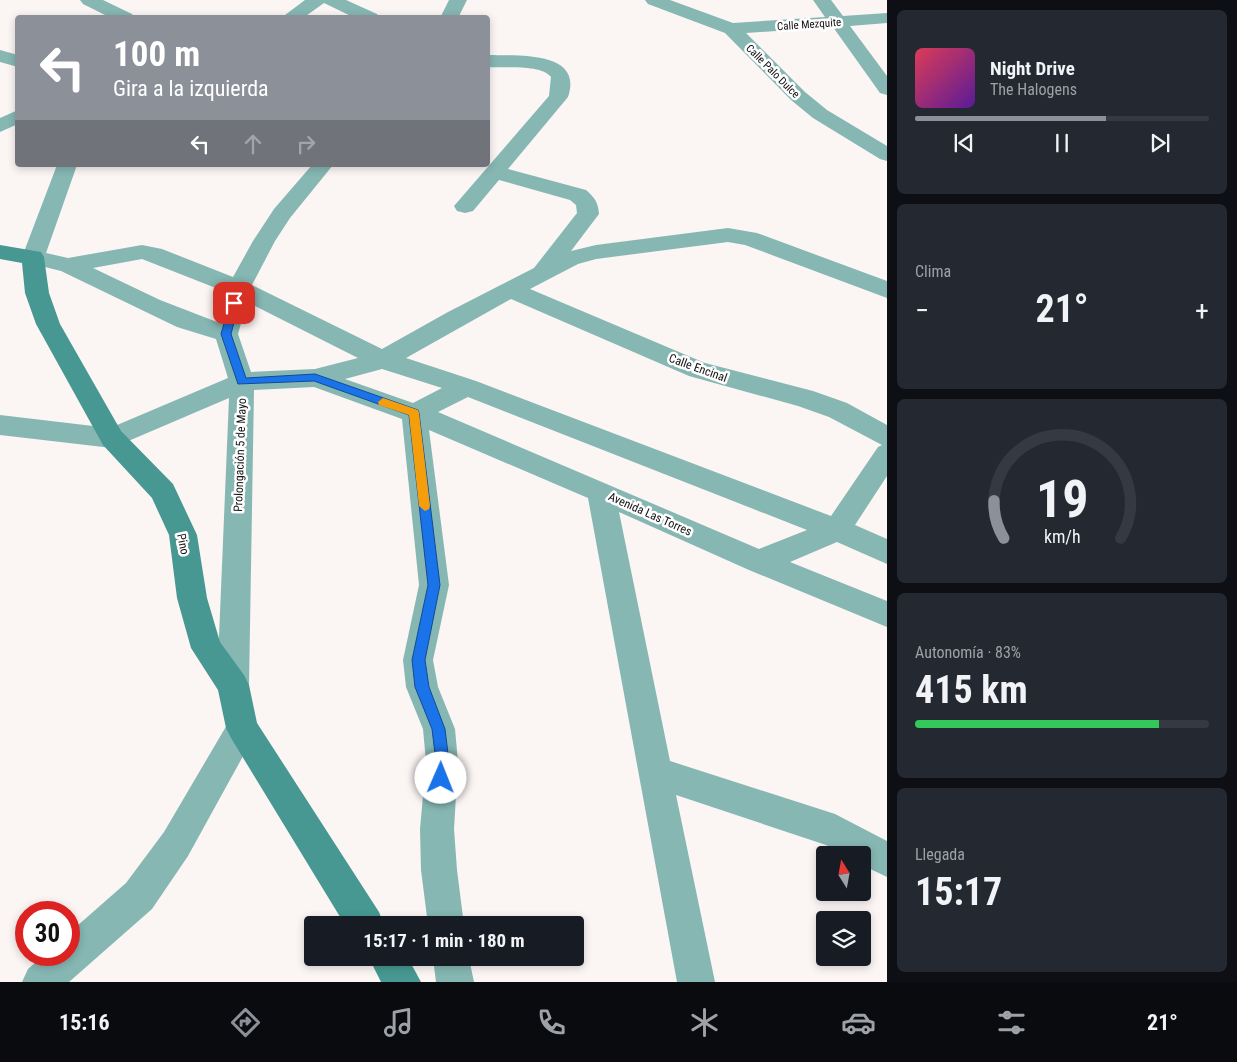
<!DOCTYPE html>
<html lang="es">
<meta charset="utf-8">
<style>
:root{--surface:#171b24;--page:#242831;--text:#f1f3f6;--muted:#9ea1a6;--line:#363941;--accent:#8c9099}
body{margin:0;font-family:"Roboto Condensed",sans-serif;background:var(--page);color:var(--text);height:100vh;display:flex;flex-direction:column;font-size:19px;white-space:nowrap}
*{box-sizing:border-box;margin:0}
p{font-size:16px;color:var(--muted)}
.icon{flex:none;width:28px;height:28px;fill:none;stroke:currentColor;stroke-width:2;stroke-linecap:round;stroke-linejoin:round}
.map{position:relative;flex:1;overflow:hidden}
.details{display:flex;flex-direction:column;gap:10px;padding:10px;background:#0d0f14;width:350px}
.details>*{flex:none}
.top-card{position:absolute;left:15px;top:15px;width:475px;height:152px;border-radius:5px;box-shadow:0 2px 8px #0003;background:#8c9099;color:#fff;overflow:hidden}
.needle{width:32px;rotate:349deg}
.tools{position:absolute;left:816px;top:846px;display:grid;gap:10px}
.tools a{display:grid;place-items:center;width:55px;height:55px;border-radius:5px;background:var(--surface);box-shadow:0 2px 8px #0003;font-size:25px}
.speed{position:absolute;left:15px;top:901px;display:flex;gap:10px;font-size:25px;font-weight:700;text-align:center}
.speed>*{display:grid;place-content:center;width:65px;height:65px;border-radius:50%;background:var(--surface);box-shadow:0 2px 8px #0003;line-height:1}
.speed .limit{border:8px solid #d22;background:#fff;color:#111}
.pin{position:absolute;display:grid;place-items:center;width:42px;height:42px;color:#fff;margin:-21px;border-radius:10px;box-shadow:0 2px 8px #0006}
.me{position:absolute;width:55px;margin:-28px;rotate:1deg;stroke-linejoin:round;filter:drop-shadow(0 0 4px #0008)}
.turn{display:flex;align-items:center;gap:18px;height:105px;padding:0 15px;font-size:22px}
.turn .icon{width:65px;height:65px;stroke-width:2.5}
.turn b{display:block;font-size:35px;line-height:42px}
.lanes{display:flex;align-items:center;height:48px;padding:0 15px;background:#0003;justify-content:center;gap:25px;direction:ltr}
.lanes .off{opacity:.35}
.big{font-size:38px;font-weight:700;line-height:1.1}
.details .tile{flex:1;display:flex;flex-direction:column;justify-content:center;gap:8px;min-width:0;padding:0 18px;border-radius:8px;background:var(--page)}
.details .dial{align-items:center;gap:0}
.dial svg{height:130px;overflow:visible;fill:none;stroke:var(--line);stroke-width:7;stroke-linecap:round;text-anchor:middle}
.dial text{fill:var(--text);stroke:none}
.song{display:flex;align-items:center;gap:15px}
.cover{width:60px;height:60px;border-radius:8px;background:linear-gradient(135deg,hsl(350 70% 55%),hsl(270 70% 35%))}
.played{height:5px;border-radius:2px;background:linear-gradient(90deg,var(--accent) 65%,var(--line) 65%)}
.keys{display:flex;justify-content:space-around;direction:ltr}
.heat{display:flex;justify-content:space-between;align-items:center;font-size:28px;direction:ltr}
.charge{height:8px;border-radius:4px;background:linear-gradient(90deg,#34c759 83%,var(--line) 0)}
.trip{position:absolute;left:304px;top:916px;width:280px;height:50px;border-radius:5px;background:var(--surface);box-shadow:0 2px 8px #0003;font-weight:700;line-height:50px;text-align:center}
.dock{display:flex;height:80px;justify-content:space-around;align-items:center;background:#090b0e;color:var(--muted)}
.dock .icon{width:35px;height:35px}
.dock .current{color:var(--accent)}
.dock b{font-size:22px;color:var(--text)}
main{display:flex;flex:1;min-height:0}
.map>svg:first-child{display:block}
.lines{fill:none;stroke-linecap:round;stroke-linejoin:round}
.street{fill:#86b7b3;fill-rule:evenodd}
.secondary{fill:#479892;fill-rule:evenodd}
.route{fill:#1a73e8;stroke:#114b97}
.slow{fill:#f59e0b}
.labels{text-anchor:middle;stroke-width:5;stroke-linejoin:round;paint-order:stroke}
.far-street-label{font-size:11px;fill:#121010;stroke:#fff}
.street-label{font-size:12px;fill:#121010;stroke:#fff}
</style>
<main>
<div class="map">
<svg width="887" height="982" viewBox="0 0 887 982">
<rect width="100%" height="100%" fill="#fbf5f4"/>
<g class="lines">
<path class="street" d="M80,0H103L132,14L135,18H111L83,4Z
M305,0H346L377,14L380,18H355L324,3L303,18H281Z
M449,0H467L458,18H440Z
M645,0H670L733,23L825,17L813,0H831L843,16L887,13V23L850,26L887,76V95L880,93L833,27L746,33L805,92L827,110L887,146V161L880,159L813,118L791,100L725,33L648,4Z
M0,50L18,55V67L0,62Z
M488,55C516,56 584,50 568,97L508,169L586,190C595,198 598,202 599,214L571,251L596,245L728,228L757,233L887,281V298L745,245L728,242L596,259L578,264L530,289L705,363L813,391L847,403L887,425V476L855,525L887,539V564L837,542L790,562L887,601V627L749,570L619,512L670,761L835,814L887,841V877L862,865V855H844L826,845L676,795L715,982H677L588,498L429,430L449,585L433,660L438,687L455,729L458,762L454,829L457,870L464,925H428L421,870L420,829L426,762L423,729L406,687L403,660L419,585L402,419L314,387L254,390L249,685L244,695L233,699L222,695L217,685L229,398L112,448L0,435V415L110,428L228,378L216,339L177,327L61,271L25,262L22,257L57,165H77L46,253L68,258L142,245L162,249L233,277L253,241L274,209L312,165H333L290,218L275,241L252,285L382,349L448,312L534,268L577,213L576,205L570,200L499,180L473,211L465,213L457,211L454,206L549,96L551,77C542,64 503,68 488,67ZM142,259L226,292L217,322L160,300L93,268ZM511,299L689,376L798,406L829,417L882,445L878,447L831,516L476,381L406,358ZM247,302L358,358L315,369L251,372L238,334ZM382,369L442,388L413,403L345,379ZM468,397L807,530L759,549L438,412Z
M18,110V124L0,132V118Z
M242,713L253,718L258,728L253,738L188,856L152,909L69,982H22L28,969L44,955H69V933L126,883L164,832L231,718Z
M433,958H469L474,982H436Z"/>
<path class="secondary" d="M0,245L41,252L44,257L49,293L60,324L121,431L173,484L197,535L207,598L220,642L244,675L249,685L257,723L379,912L384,925H345L231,738L226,728L218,690L191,648L177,598L169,535L152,498L103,445L36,324L25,293L22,263L0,259Z
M369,958H408L421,982H381Z"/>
</g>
<path class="route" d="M234,300L239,303L231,334L246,378L315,374L418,410L419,413L440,585L425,660L429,687L445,729L449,762L446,783L441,785L436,783L434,778L436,762L432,729L415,687L412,660L428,585L409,415L314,381L238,384L221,334L230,303Z"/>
<path class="slow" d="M383,398L418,410L419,413L430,506L429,509L425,511L419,506L409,415L379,405L378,402Z"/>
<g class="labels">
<g class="far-street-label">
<text transform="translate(809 24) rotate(-4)" y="4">Calle Mezquite</text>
<text transform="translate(773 71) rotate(45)" y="4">Calle Palo Dulce</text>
</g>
<g class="street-label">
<text transform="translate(698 368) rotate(20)" y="4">Calle Encinal</text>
<text transform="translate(240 455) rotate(-88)" y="4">Prolongación 5 de Mayo</text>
<text transform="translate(650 514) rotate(24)" y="4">Avenida Las Torres</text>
<text transform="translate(183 544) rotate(78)" y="4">Pino</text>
</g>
</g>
</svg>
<div class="tools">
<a><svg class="needle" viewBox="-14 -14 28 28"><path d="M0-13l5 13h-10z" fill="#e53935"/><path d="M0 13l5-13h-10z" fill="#9ea1a6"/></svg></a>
<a><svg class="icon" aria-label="layers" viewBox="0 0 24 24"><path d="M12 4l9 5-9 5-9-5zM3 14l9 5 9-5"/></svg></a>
</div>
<div class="speed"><div class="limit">30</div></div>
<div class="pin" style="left:234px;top:303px;background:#d93025"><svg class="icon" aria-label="arrive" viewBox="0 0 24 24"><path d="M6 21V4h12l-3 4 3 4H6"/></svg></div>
<svg class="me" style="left:441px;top:778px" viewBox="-20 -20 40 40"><circle r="19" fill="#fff"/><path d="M0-13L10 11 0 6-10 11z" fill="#1a73e8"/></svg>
<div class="trip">15:17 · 1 min · 180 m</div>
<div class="top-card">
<div class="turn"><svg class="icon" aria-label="left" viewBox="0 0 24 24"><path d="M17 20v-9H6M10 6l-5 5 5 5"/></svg><div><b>100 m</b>Gira a la izquierda</div></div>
<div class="lanes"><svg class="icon" aria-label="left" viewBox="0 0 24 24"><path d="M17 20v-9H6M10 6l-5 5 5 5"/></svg><svg class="icon off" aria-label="ahead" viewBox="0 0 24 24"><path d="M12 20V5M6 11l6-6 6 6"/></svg><svg class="icon off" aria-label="right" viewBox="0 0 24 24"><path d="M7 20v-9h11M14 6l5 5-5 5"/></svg></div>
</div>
</div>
<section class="details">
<div class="tile">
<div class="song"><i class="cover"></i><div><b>Night Drive</b><p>The Halogens</p></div></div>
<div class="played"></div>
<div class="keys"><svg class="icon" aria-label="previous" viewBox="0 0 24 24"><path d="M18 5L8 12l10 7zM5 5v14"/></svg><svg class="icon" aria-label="pause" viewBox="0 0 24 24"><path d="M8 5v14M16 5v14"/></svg><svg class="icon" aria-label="next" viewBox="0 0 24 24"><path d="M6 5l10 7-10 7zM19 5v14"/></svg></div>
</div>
<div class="tile"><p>Clima</p>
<div class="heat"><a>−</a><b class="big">21°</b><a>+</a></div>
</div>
<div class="tile dial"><svg viewBox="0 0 100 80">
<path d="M14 69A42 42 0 1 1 86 69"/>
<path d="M14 69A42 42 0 0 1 8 46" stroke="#8c9099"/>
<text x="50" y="56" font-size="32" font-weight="700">19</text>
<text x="50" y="72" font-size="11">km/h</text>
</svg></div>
<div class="tile"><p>Autonomía · 83%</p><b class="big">415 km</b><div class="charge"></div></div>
<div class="tile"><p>Llegada</p><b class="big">15:17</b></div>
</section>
</main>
<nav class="dock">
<b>15:16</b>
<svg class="icon current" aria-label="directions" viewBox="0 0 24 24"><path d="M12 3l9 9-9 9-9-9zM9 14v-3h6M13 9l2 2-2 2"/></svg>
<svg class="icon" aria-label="music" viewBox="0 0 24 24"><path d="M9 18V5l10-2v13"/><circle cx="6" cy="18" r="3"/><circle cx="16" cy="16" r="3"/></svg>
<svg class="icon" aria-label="phone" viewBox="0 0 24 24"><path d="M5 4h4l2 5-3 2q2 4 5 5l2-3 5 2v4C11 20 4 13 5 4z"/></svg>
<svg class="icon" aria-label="climate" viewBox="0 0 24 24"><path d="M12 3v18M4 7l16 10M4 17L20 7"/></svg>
<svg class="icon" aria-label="car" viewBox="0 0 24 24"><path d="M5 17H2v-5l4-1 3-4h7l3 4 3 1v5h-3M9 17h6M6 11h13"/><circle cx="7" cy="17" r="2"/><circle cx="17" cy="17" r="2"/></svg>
<svg class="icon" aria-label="filters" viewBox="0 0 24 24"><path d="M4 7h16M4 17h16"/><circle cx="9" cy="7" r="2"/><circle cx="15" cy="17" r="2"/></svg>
<b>21°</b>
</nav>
